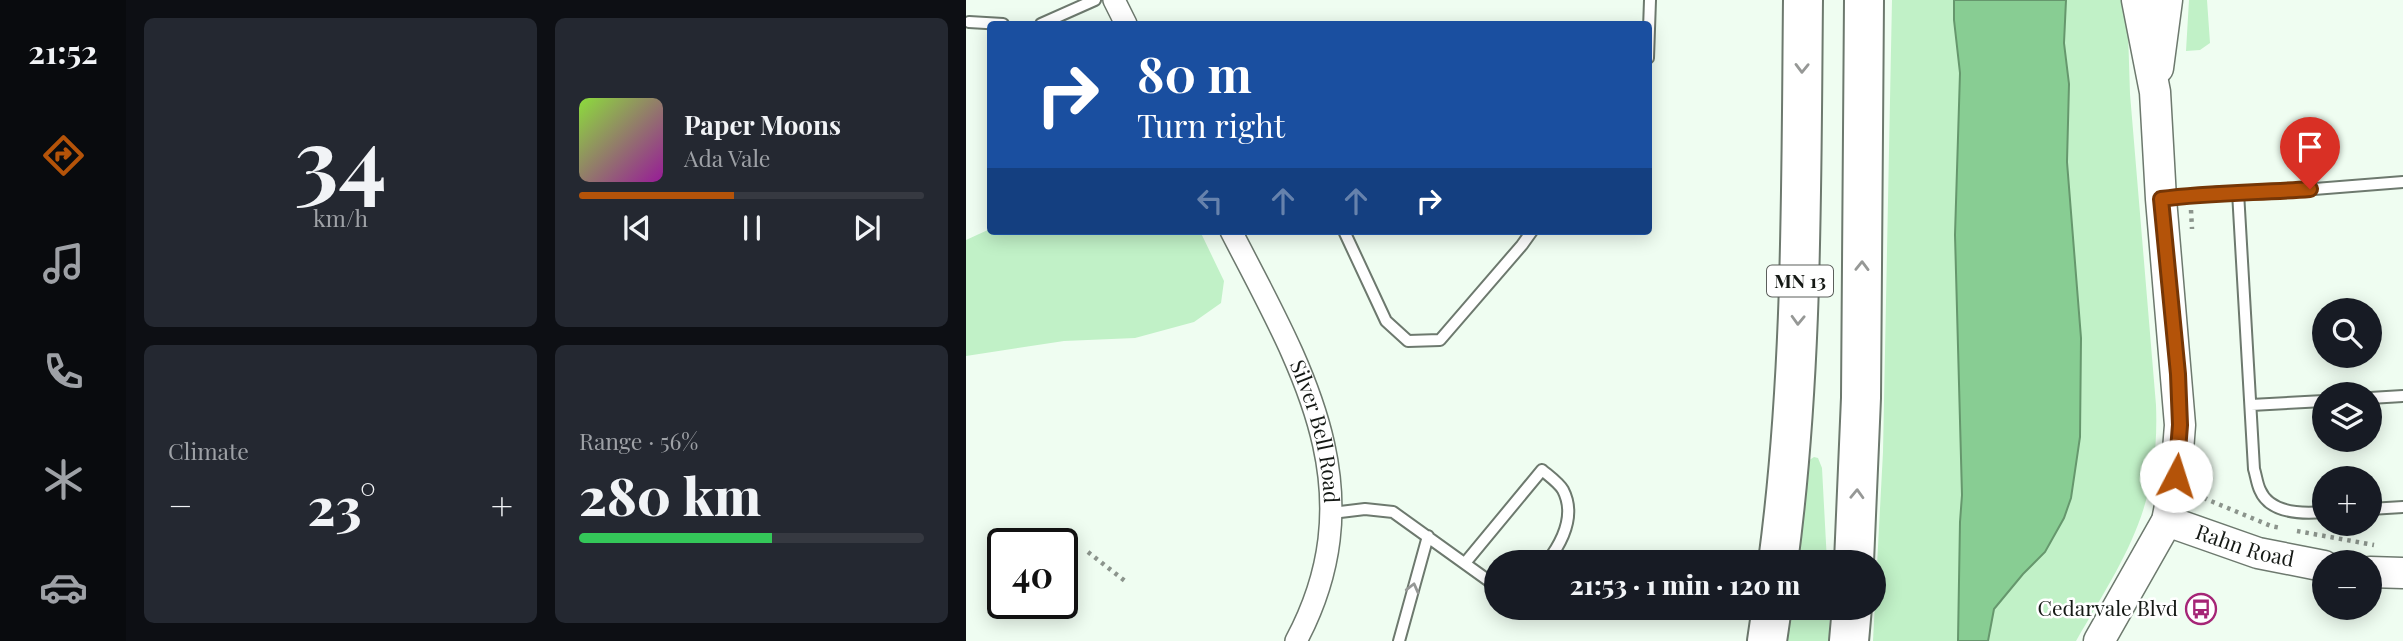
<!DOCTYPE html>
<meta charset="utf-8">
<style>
:root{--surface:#171b24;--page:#242831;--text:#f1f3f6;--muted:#9ea1a6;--line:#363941;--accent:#b45309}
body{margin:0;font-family:"Playfair Display",serif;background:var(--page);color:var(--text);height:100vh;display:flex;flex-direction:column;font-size:26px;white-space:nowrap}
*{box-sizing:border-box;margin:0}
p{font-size:23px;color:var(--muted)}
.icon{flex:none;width:38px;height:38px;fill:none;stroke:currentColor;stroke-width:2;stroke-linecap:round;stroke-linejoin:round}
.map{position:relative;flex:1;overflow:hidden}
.panel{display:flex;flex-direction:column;gap:18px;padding:18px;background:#0d0f14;width:840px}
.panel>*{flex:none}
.banner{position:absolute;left:21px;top:21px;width:665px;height:214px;border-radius:7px;box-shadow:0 4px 18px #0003;background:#1a4fa0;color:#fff;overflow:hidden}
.tools{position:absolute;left:1346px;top:298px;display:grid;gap:14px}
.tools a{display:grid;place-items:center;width:70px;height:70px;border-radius:50%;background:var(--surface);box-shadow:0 4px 18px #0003;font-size:35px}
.speed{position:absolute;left:21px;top:528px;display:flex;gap:14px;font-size:35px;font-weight:700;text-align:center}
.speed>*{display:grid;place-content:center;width:91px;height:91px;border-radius:50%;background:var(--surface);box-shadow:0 4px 18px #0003;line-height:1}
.speed .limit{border:4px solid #111;border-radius:10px;background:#fff;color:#111}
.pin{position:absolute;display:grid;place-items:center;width:60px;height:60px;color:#fff;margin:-72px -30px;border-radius:50% 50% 50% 0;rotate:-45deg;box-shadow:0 0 7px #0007}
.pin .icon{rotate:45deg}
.me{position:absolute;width:77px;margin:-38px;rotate:5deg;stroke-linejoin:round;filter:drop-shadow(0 0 5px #0008)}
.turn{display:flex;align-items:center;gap:24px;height:147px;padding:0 35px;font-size:32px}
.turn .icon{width:91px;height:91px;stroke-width:2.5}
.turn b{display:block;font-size:49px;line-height:60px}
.lanes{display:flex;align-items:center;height:66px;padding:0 35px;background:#0003;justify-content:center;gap:35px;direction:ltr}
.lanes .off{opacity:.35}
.big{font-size:52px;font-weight:800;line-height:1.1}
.panel .widget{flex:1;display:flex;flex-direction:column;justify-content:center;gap:10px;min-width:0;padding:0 24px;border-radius:10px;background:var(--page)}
.panel .dial{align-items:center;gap:0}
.dial b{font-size:91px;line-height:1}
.song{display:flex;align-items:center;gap:21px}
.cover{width:84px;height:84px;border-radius:10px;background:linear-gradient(135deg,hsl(90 70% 55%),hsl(300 70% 35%))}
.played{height:7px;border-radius:4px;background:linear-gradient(90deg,var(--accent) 45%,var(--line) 45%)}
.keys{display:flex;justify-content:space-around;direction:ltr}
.heat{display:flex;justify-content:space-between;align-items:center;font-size:38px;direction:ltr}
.charge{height:10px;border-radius:5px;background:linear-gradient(90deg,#34c759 56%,var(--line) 0)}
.panel .tiles{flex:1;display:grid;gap:18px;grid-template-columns:repeat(2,1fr)}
.trip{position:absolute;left:518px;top:550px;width:402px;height:70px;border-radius:35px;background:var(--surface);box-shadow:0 4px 18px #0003;font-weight:800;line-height:70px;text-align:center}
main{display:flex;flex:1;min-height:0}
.dock{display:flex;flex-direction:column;width:126px;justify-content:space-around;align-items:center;background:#090b0e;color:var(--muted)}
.dock .icon{width:49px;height:49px}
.dock .current{color:var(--accent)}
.dock b{font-size:32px;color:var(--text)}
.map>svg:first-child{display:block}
.green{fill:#c1f1c7}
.water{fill:#88cd93;stroke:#66976d;stroke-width:2}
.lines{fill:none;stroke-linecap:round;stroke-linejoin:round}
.lane-casing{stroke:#6d796e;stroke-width:14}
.street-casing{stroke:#6d796e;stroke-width:24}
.secondary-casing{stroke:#6d796e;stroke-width:33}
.highway-casing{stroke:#6d796e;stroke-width:42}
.path{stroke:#8b948c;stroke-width:4.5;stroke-dasharray:3.5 5;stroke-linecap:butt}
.lane{stroke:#fff;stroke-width:10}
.street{stroke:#fff;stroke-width:21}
.secondary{stroke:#fff;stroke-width:30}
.highway{stroke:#fff;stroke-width:38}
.oneway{stroke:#969896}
.route-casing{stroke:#753606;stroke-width:18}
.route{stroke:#b45309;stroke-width:12}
.labels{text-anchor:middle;stroke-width:5;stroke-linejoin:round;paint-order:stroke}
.shield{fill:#fff;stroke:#5b5e5b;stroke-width:2}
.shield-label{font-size:19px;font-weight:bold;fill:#151915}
.street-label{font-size:21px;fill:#151915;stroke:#fff}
.poi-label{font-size:21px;fill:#151915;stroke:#fff;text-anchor:end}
</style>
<main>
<nav class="dock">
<b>21:52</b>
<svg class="icon current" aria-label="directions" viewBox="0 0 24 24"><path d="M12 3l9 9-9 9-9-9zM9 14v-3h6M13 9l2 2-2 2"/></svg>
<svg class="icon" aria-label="music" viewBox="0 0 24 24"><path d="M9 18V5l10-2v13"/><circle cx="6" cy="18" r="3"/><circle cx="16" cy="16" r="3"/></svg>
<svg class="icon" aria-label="phone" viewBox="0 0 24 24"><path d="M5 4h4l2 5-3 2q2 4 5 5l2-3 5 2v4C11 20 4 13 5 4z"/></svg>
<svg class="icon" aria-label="climate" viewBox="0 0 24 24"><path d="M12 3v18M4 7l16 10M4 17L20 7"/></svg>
<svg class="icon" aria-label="car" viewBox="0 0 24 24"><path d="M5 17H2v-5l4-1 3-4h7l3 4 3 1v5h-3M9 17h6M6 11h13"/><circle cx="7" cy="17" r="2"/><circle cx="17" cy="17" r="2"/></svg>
</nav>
<section class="panel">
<div class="tiles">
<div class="widget dial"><b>34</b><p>km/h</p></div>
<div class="widget">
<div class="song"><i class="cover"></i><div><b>Paper Moons</b><p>Ada Vale</p></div></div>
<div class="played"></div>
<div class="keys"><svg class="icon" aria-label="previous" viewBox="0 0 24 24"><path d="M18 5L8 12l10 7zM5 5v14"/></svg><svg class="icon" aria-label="pause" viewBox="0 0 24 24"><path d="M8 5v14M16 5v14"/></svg><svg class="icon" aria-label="next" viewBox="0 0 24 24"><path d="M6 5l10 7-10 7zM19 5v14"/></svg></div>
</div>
<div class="widget"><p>Climate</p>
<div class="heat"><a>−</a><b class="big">23°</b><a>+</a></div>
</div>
<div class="widget"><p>Range · 56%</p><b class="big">280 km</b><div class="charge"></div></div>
</div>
</section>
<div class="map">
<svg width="1437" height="641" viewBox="0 0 1437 641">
<rect width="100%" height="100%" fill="#effdf1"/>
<path class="green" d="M926,0H1161L1164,94L1190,405C1194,509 1159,556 1110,641H907L917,452Z
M1223,0H1241L1244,43L1234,50L1220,51Z
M24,229V231H234L258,281L255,303L228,322L169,338L98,341L0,356V240Z
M848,457L852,458L856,468L861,562H830L842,461Z
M823,607H864L863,641H819Z"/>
<path class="water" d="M988,0H1100L1098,43L1103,84L1101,162L1115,338L1114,437L1105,498L1098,518L1079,552L1057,574L1028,609L1022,641H992L994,522L996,495L989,235L994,73L988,20Z"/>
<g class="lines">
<g class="lane-casing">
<path id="lane" d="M3,22L37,24
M75,24L129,0
M682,58L684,0
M1272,192L1288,469C1290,475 1291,484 1294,490C1304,514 1336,514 1358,512
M1196,199L1256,192L1297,193L1437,182
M378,231L420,321L442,341L474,340L556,245L566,231
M1404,398L1437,396
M1285,405L1358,401
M1404,509L1437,507
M366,513L399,509L427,512L530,586
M499,563L576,470C583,476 593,483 597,490C610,515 597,541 581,562
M433,641L462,536"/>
</g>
<g class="street-casing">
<g id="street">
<path d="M148,0L160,24"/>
<path id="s1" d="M265,231C335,367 411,489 330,641"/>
</g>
</g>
<g class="secondary-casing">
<g id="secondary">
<path d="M1192,68L1201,0"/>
<path id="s2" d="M1201,521L1292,553L1358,566"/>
<path d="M1404,572L1437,573"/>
<path d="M1133,641L1201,521L1210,476L1214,425L1195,199L1189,92L1171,0"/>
</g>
</g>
<g class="highway-casing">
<path id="highway" d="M812,562C837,376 835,187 837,0
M888,562L895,398L898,0
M801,641L806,607
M883,641L886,607"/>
</g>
<path class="path" d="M1225,210L1226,229
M1235,489L1240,499L1305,526L1315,528
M1331,531L1408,545
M122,552L159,581"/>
<use href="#lane" class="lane"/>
<use href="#street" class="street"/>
<use href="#secondary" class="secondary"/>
<use href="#highway" class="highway"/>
</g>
<defs><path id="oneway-chevron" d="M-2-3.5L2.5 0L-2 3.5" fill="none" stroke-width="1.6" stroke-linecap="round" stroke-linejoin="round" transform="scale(1.75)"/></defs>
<g class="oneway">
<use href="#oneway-chevron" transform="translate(836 68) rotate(91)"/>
<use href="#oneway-chevron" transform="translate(896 266) rotate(-89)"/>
<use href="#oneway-chevron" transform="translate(832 320) rotate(92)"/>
<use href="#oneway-chevron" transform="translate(891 494) rotate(-88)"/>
<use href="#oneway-chevron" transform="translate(447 588) rotate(-76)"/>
</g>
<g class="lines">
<g class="route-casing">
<path id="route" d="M1210,476L1214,425L1212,374L1195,199C1245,192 1294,193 1344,189"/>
</g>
<use href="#route" class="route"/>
</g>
<defs>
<g id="bus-ring" transform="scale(1.575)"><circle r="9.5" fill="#fff" stroke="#a52576" stroke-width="1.5"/><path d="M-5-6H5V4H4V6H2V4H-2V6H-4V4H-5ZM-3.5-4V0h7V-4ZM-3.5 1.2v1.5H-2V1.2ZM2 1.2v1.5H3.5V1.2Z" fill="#a52576"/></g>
</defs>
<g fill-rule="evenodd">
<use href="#bus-ring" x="1235" y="609"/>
</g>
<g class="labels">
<rect class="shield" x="801" y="265.5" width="66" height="31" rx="5"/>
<g class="shield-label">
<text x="834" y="288">MN 13</text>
</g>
<g class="street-label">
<text dy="7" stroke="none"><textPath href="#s1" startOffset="219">Silver Bell Road</textPath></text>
<text dy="7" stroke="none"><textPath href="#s2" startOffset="82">Rahn Road</textPath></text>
</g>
<g class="poi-label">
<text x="1212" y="616">Cedarvale Blvd</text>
</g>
</g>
</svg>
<div class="tools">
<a><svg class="icon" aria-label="search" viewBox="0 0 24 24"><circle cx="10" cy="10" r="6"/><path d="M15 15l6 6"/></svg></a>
<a><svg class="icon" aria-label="layers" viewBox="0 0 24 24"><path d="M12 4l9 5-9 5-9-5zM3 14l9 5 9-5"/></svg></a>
<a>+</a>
<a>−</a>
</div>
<div class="speed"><div class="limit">40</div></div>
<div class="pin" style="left:1344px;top:189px;background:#d93025"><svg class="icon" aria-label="arrive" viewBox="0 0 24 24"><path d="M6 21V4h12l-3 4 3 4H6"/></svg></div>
<svg class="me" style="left:1210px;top:476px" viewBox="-20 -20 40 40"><circle r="19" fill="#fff"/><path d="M0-13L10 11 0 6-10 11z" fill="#b45309"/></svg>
<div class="trip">21:53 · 1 min · 120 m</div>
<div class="banner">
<div class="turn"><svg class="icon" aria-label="right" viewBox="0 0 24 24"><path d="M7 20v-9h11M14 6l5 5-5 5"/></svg><div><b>80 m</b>Turn right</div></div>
<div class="lanes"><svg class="icon off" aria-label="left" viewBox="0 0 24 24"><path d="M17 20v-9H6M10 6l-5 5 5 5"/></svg><svg class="icon off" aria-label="ahead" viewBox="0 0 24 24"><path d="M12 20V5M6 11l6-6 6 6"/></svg><svg class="icon off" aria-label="ahead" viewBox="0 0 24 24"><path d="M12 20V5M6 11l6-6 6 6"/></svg><svg class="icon" aria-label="right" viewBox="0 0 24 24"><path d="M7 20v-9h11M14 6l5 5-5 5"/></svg></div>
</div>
</div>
</main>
